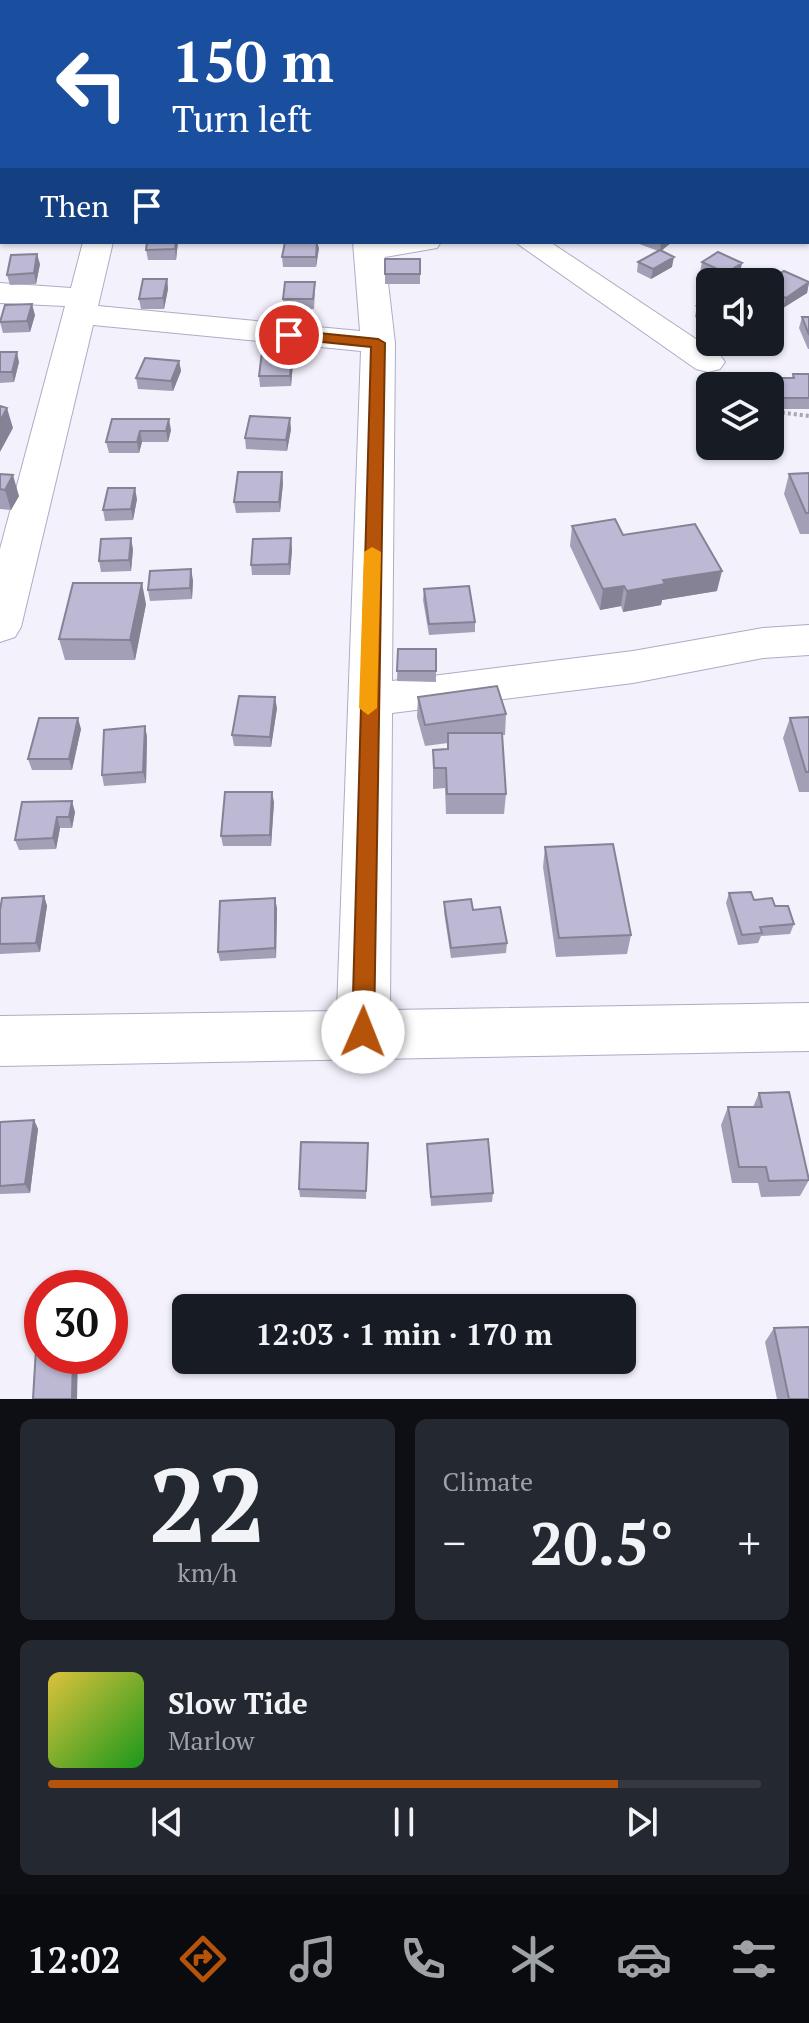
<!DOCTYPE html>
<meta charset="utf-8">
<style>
:root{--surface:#171b24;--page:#242831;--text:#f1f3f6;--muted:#9ea1a6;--line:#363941;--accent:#b45309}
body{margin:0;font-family:"PT Serif",serif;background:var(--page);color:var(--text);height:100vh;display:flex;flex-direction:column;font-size:30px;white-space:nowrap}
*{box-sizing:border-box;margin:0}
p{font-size:26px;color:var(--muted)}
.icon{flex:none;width:44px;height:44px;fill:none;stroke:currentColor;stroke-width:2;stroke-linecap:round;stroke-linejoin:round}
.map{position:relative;height:1399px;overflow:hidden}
.drawer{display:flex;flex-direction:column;gap:20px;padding:20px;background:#0d0f14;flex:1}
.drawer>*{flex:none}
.guide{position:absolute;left:0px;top:0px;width:810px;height:244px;box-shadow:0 2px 6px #0004;background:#1a4fa0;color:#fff;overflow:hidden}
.buttons{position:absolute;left:696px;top:268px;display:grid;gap:16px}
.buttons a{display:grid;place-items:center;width:88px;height:88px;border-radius:12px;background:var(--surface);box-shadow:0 2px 6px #0004;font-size:40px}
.speed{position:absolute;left:24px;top:1270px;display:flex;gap:16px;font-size:40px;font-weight:700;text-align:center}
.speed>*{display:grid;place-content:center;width:104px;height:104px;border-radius:50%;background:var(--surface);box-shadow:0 2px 6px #0004;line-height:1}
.speed .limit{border:12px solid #d22;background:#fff;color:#111}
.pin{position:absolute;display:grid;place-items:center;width:68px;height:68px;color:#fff;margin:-34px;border:4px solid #fff;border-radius:50%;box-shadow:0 2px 8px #0007}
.me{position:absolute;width:88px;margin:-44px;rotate:1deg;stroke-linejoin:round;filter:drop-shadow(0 0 6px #0008)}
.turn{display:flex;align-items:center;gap:28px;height:168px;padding:0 40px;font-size:36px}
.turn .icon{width:104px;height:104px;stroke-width:2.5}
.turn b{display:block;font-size:56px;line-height:68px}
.then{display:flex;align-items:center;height:76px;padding:0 40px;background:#0003;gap:16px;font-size:30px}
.big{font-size:60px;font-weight:700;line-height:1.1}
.drawer .card{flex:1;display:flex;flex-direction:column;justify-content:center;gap:12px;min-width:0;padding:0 28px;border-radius:12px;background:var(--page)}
.drawer .dial{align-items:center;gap:0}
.dial b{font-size:104px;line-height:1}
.song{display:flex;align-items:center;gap:24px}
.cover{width:96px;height:96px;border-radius:12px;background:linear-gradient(135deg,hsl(50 70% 55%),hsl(120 70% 35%))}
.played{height:8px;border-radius:4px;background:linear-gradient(90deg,var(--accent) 80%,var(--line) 80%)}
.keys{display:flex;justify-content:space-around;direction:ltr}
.heat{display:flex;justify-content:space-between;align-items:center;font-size:44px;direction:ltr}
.drawer .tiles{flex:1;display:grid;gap:20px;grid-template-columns:1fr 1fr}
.card:last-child{grid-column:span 2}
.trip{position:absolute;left:172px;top:1294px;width:464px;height:80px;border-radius:12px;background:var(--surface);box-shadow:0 2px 6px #0004;font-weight:700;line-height:80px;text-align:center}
.menu{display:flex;height:128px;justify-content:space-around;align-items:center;background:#090b0e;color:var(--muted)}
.menu .icon{width:56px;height:56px}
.menu .active{color:var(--accent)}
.menu b{font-size:36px;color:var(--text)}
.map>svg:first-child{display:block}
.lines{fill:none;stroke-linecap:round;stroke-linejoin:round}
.minor-casing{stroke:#afabc5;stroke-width:2}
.path{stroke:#a7a6b1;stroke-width:4;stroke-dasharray:3 3;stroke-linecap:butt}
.minor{fill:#fff;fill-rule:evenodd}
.wall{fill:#a39fb6}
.shaded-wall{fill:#848294}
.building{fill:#bdb9d4;stroke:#848294;stroke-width:2}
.route{fill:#b45309;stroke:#753606;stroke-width:2}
.slow{fill:#f59e0b}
</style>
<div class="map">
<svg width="809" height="1399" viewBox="0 0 809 1399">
<rect width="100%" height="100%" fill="#f3f1fc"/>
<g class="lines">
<g class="minor-casing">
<path id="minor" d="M340,0H367L369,2H342Z
M0,58H2V74H0Z
M808,169H809V187H808Z
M83,242H113L98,306L360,331L353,242H441L437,248L385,257L395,343L392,681L633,651L763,628L809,625V655L763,658L633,683L392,713L390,1010L809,1003V1051L0,1066V1016L337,1011L361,351L93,325L21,627L15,637L0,642V549L65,306L0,303V283L71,288Z
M515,242H550L720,355L725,362L720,369L708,372L696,369Z"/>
</g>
<path class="path" d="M770,411L809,416"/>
<use href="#minor" class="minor"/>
</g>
<path class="wall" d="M0,0H21L20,2H2V3H0Z
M52,0H77V2H52Z
M117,0H140V2H117Z
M164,0H188L187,2H164Z
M0,154H2V191H0Z
M147,242H178L176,260H148L146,250Z
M634,242H672L661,250L672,267L651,279L637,272L638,262L658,251Z
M319,248L316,267H283L282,257Z
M385,259H420V284H385Z
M702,262L740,273L726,282H722L700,272Z
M40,264L36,284L10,285L7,275Z
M167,279L168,289L164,309H141L139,299Z
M770,282L809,283L807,293L783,308L770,302Z
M315,292L314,309H284L283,299Z
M710,300V325L695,317L697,306Z
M35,315L30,332L3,333L0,322Z
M802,317H809V349H808L799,328Z
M0,352L19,362L14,382L0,383Z
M179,361L181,371L173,391L138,389L136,378Z
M293,363L291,386L260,387L259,376Z
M793,374H809V409H772L770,402V386H767L769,378H792Z
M112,419L171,430L168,442H142L139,453H109L106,442Z
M291,429L287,451L246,449L245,438Z
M809,473V534H800L784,494L789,474Z
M0,474L19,496L11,510L0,509Z
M283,483L280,512L236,513L234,502Z
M137,499L133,520L105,521L103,510Z
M572,526L623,535L717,591L662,600L661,605L623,612L621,606L600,610L570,546Z
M133,549L131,571L101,572L99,561Z
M292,549L290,575H252L251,565Z
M193,580L192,599L150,601L148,590Z
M424,589L475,622V632L429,635L423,600Z
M146,604L135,660H65L59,639Z
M398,649H436V682L397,681Z
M418,697L506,714L505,735H502L506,794L504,814H446L445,788L433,789V750L448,749V743L425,746L417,717Z
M277,708L271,747L234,746L232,735Z
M809,717V792H799L783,738L790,718Z
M145,726L147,737L146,783L104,786L102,775Z
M81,729L72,770H32L28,759Z
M22,802L75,812L72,828H60L56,849L19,850L15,840Z
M274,802L271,846H223L221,836Z
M545,847L631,935L627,954L556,957L543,867Z
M729,893L775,906L794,924L790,934L761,936L758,943L738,945L726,903Z
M44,896L47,906L40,952L0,954V910Z
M275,898L277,909L276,958L220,961L218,952Z
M444,902L507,943L506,953L451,958L444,912Z
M759,1093L809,1180L800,1196L761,1197L758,1183H732L721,1125L728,1107H753Z
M34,1120L38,1129L30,1193L0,1194V1122Z
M368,1143L366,1199L300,1197L299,1189Z
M427,1144L493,1193L492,1202L431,1206Z
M774,1328L809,1399H777L765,1342Z"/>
<path class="shaded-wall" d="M254,0H264L265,2H248Z
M1,8L2,29L0,33V9Z
M0,75L2,88L0,99Z
M176,242H178L176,260L175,249Z
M317,242L319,248L316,267V257Z
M661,242H672L660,252Z
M37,254L40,264L36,284L34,273Z
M674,257L672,267L651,279L653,269Z
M742,263L740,273L724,282L726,273Z
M167,279L168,289L164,309L163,298Z
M809,282L807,293L783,308L786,298Z
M32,304L35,315L30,332L27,321Z
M17,352L19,362L14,382L12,372Z
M292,352L293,363L291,386L290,376Z
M179,361L181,371L173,391L171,381Z
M7,408L13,428L0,452V421Z
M290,418L291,429L287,451L286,440Z
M169,419L171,430L168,442L166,431Z
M140,431L142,442L139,453L137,442Z
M282,472L283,483L280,512L279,502Z
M13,475L19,496L11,510L5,490Z
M135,488L137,499L133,520L131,509Z
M131,538L133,549L131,571L129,560Z
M291,538L292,549L290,575L289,564Z
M191,569L193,580L192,599L190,588Z
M722,571L717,591L662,600L661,605L623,612L627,591L663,580Z
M142,583L146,604L135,660L130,640Z
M624,586L621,606L600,610L603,589Z
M275,697L277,708L271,747L270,737Z
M78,718L81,729L72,770L69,759Z
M145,726L147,737L146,783L143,772Z
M272,792L274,802L271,846L270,835Z
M72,801L75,812L72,828L69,817Z
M57,817L60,828L56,849L53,838Z
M44,896L47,906L40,952L36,943Z
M275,898L277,909L276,958L275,948Z
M34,1120L38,1129L30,1193L25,1184Z
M73,1356H78L77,1399H72Z"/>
<path class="building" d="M231,0H254L248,2H236Z
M0,96H2V108H0Z
M0,154H2V172H0Z
M147,242H176L175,249L146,250Z
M285,242H317L316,257H282Z
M660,250L674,257L653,269L638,262Z
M718,252L742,263L726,273L702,262Z
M37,254L34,273L7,275L11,255Z
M385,259H420V274H385Z
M784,271L809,282L786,298L770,291V282H766Z
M143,279H167L163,298L139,299Z
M285,282H315L313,299H283Z
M710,300V314L697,306Z
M32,304L27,321L0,322L5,305Z
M802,317H809V335Z
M0,352H17L12,372H0Z
M262,352H292L290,376H259Z
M145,358L179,361L171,381L136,378Z
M793,374H809V398H775L769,378H794Z
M0,406L7,408L0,421Z
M250,416L290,418L286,440L245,438Z
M112,419H169L166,431H140L137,442H106Z
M238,472H282L279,502H234Z
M809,473V513H806L789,474Z
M0,474L13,475L5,490L0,489Z
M108,488H135L131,509L103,510Z
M615,519L623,535L695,524L722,571L663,580L665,584L627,591L624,586L603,589L572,526Z
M131,538L129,560L99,561L101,539Z
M291,538L289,564L251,565L253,539Z
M191,569L190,588L148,590L150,571Z
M73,583H142L130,640L59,639Z
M469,586L475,622L429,624L424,589Z
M398,649H436V671H397Z
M497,686L506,714L425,725L418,697Z
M239,696L275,697L270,737L232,735Z
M809,717V772H806L790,718Z
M39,718H78L69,759H28Z
M145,726L143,772L102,775L104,730Z
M448,733H502L506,794H447L446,768H434L433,750L448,749Z
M225,792H272L270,835L221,836Z
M72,801L69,817H57L53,838L15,840L22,802Z
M613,844L631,935L559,938L545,847Z
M751,892L754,900L772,898L775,906H788L794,924L760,927L762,933L742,935L729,893Z
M44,896L36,943L0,944V910L2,898Z
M275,898V948L218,952L220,901Z
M471,899L473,910L500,907L507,943L451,948L444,902Z
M789,1092L809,1180L769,1181L766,1167H739L728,1107H762L759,1093Z
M34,1120L25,1184L0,1186V1122Z
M488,1139L493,1193L431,1197L427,1144Z
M301,1142L368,1143L366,1191L299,1189Z
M809,1327V1399H789L774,1328Z
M42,1331V1356H73L72,1399H33L37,1332Z"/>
<path class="route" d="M289,330L378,339L385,343L374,1032L371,1040L363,1043L355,1040L352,1032L371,347L284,338V332Z"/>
<path class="slow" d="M372,547L381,552L377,708L368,715L359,708L364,552Z"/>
</svg>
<div class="buttons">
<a><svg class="icon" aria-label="sound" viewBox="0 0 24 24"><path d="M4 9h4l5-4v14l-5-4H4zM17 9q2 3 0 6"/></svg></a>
<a><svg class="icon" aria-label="layers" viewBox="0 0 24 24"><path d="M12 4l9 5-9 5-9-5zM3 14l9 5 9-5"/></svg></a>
</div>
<div class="speed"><div class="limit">30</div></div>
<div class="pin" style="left:289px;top:335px;background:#d93025"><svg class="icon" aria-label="arrive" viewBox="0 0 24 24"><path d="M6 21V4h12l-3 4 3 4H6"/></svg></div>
<svg class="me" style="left:363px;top:1032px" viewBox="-20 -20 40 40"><circle r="19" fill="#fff"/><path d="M0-13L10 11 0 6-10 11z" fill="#b45309"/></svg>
<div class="trip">12:03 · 1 min · 170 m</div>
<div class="guide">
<div class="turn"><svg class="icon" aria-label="left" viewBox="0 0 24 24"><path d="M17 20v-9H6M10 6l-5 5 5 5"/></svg><div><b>150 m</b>Turn left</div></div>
<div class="then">Then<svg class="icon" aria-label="arrive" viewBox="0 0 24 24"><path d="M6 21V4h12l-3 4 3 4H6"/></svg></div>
</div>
</div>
<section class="drawer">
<div class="tiles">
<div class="card dial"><b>22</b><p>km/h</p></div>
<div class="card"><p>Climate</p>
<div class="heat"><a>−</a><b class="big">20.5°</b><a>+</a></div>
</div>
<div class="card">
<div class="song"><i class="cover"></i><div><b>Slow Tide</b><p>Marlow</p></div></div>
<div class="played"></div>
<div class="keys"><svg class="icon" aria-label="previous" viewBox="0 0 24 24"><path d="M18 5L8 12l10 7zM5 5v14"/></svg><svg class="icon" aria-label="pause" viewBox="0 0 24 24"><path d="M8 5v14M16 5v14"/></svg><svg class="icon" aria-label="next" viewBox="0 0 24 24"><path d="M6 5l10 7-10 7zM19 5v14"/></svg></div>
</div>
</div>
</section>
<nav class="menu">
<b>12:02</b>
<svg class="icon active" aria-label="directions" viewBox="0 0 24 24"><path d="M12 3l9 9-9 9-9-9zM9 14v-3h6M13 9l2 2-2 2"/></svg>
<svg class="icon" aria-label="music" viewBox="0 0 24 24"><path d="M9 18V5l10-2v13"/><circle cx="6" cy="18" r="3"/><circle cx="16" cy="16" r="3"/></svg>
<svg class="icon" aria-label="phone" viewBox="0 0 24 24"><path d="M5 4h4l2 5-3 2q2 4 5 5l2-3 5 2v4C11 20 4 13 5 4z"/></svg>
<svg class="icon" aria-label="climate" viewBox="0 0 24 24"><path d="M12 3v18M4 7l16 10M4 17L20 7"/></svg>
<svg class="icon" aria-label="car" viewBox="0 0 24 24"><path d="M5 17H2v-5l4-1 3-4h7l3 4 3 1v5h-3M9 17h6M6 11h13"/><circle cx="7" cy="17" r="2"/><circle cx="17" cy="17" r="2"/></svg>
<svg class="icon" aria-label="filters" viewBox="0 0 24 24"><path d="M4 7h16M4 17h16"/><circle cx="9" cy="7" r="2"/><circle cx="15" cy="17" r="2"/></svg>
</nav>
